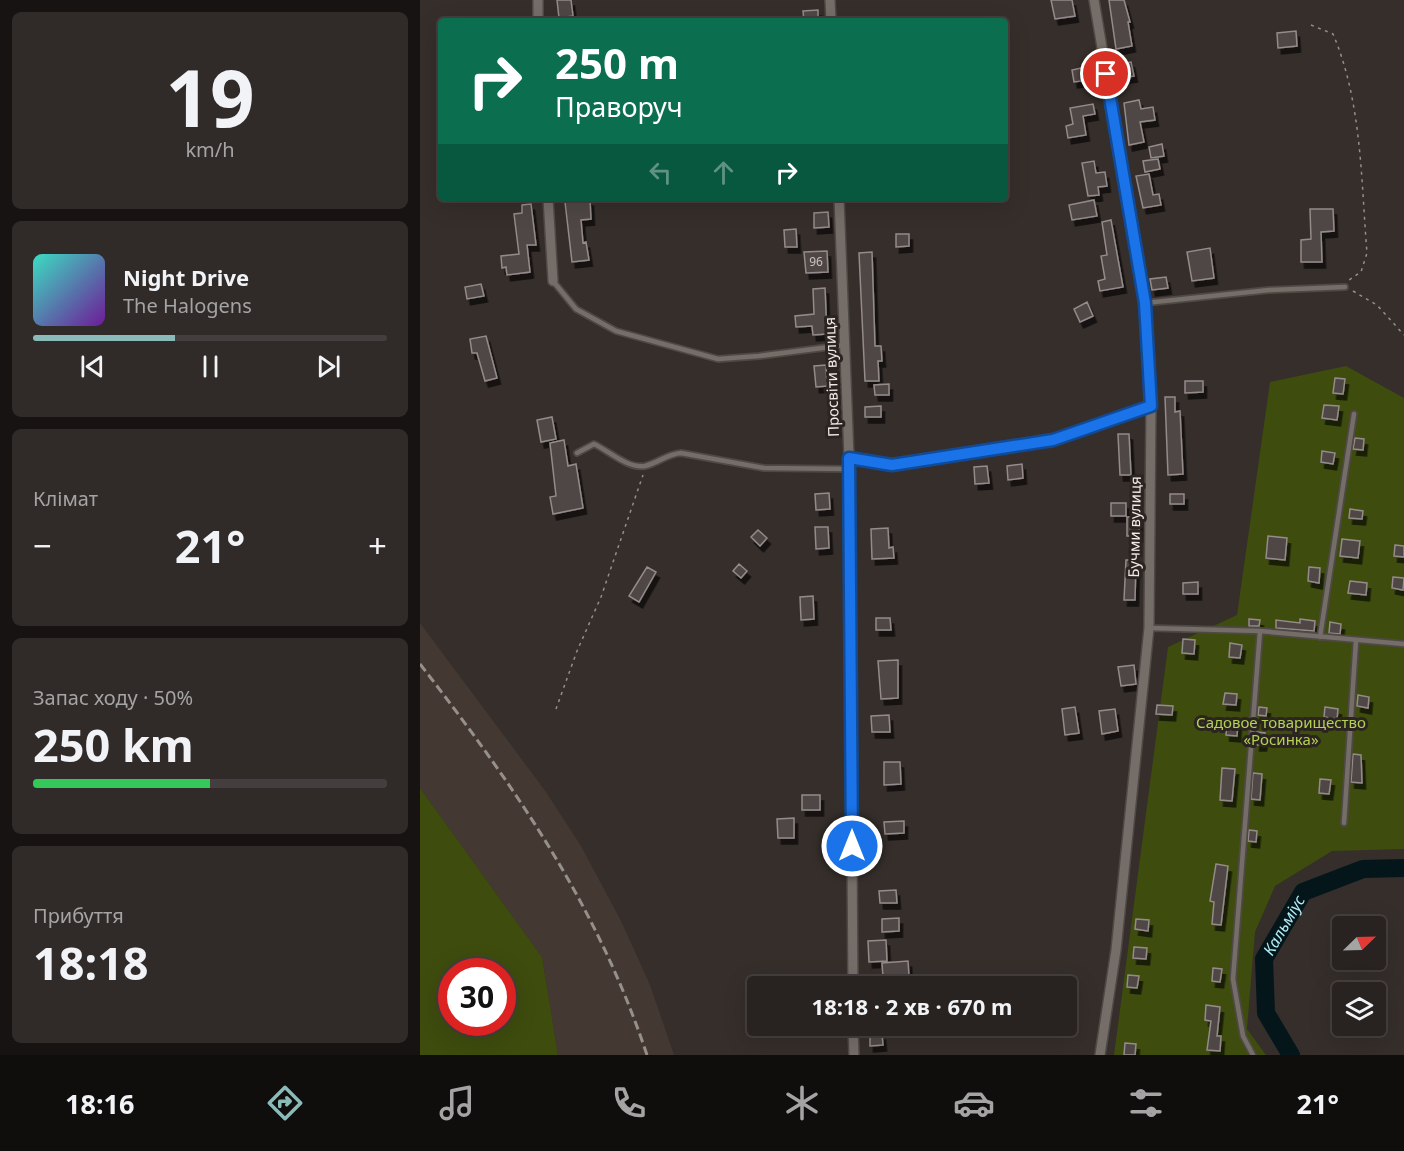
<!DOCTYPE html>
<html lang="uk">
<meta charset="utf-8">
<style>
:root{--surface:#282220;--page:#302a29;--text:#f1f3f6;--muted:#a5a4a5;--line:#443f3e;--accent:#8bbbb9}
body{margin:0;font-family:"Noto Sans",sans-serif;background:var(--page);color:var(--text);height:100vh;display:flex;flex-direction:column;font-size:22px;white-space:nowrap}
*{box-sizing:border-box;margin:0}
p{font-size:20px;color:var(--muted)}
.icon{flex:none;width:33px;height:33px;fill:none;stroke:currentColor;stroke-width:2;stroke-linecap:round;stroke-linejoin:round}
.map{position:relative;flex:1;overflow:hidden}
.sheet{display:flex;flex-direction:column;gap:12px;padding:12px;background:#161312;width:420px}
.sheet>*{flex:none}
.hud{position:absolute;left:18px;top:18px;width:570px;height:183px;border-radius:6px;box-shadow:0 6px 24px #0002,0 0 0 2px var(--line);background:#0b6e4f;color:#fff;overflow:hidden}
.needle{width:39px;rotate:67deg}
.tools{position:absolute;left:912px;top:916px;display:grid;gap:12px}
.tools a{display:grid;place-items:center;width:54px;height:54px;border-radius:6px;background:var(--surface);box-shadow:0 6px 24px #0002,0 0 0 2px var(--line);font-size:30px}
.speed{position:absolute;left:18px;top:958px;display:flex;gap:12px;font-size:30px;font-weight:700;text-align:center}
.speed>*{display:grid;place-content:center;width:78px;height:78px;border-radius:50%;background:var(--surface);box-shadow:0 6px 24px #0002,0 0 0 2px var(--line);line-height:1}
.speed .limit{border:9px solid #d22;background:#fff;color:#111}
.pin{position:absolute;display:grid;place-items:center;width:51px;height:51px;color:#fff;margin:-26px;border:3px solid #fff;border-radius:50%;box-shadow:0 2px 6px #0007}
.me{position:absolute;width:66px;margin:-33px;rotate:0deg;stroke-linejoin:round;filter:drop-shadow(0 0 4px #0008)}
.turn{display:flex;align-items:center;gap:21px;height:126px;padding:0 18px;font-size:27px}
.turn .icon{width:78px;height:78px;stroke-width:2.5}
.turn b{display:block;font-size:42px;line-height:51px}
.lanes{display:flex;align-items:center;height:57px;padding:0 18px;background:#0003;justify-content:center;gap:30px;direction:ltr}
.lanes .off{opacity:.35}
.big{font-size:45px;font-weight:700;line-height:1.1}
.sheet .card{flex:1;display:flex;flex-direction:column;justify-content:center;gap:9px;min-width:0;padding:0 21px;border-radius:9px;background:var(--page)}
.sheet .dial{align-items:center;gap:0}
.dial b{font-size:78px;line-height:1}
.song{display:flex;align-items:center;gap:18px}
.cover{width:72px;height:72px;border-radius:9px;background:linear-gradient(135deg,hsl(170 70% 55%),hsl(280 70% 35%))}
.played{height:6px;border-radius:3px;background:linear-gradient(90deg,var(--accent) 40%,var(--line) 40%)}
.keys{display:flex;justify-content:space-around;direction:ltr}
.heat{display:flex;justify-content:space-between;align-items:center;font-size:33px;direction:ltr}
.charge{height:9px;border-radius:4px;background:linear-gradient(90deg,#34c759 50%,var(--line) 0)}
.trip{position:absolute;left:327px;top:976px;width:330px;height:60px;border-radius:6px;background:var(--surface);box-shadow:0 6px 24px #0002,0 0 0 2px var(--line);font-weight:700;line-height:60px;text-align:center}
.tabs{display:flex;height:96px;justify-content:space-around;align-items:center;background:#100e0d;color:var(--muted)}
.tabs .icon{width:42px;height:42px}
.tabs .selected{color:var(--accent)}
.tabs b{font-size:27px;color:var(--text)}
main{display:flex;flex:1;min-height:0}
.map>svg:first-child{display:block}
.built{fill:#443932}
.green{fill:#3e4c0e;fill-rule:evenodd}
.lines{fill:none;stroke-linecap:round;stroke-linejoin:round}
.river{stroke:#05161a;stroke-width:18}
.building{fill:#4f4645;stroke:#948b8a;stroke-width:1.5;filter:url(#shadow)}
.service-casing{stroke:#4f4946;stroke-width:8}
.minor-casing{stroke:#4f4946;stroke-width:12}
.path{stroke:#958f8c;stroke-width:1.5;stroke-dasharray:3 4.5;stroke-linecap:butt}
.service{stroke:#746d68;stroke-width:4.5}
.minor{stroke:#746d68;stroke-width:9}
.rail{stroke:#96908d;stroke-width:3;stroke-dasharray:9 4.5;stroke-linecap:butt}
.route-casing{stroke:#114b97;stroke-width:15}
.route{stroke:#1a73e8;stroke-width:10}
.labels{text-anchor:middle;stroke-width:6;stroke-linejoin:round;paint-order:stroke}
.number-label{font-size:12px;fill:#c8c2c0}
.street-label{font-size:15px;fill:#f0ebe9;stroke:#2b2420}
.park-label{font-size:15px;fill:#b3d254;stroke:#2b2420}
.water-label{font-size:16px;font-style:italic;fill:#b2eef9;stroke:#2b2420}
</style>
<main>
<section class="sheet">
<div class="card dial"><b>19</b><p>km/h</p></div>
<div class="card">
<div class="song"><i class="cover"></i><div><b>Night Drive</b><p>The Halogens</p></div></div>
<div class="played"></div>
<div class="keys"><svg class="icon" aria-label="previous" viewBox="0 0 24 24"><path d="M18 5L8 12l10 7zM5 5v14"/></svg><svg class="icon" aria-label="pause" viewBox="0 0 24 24"><path d="M8 5v14M16 5v14"/></svg><svg class="icon" aria-label="next" viewBox="0 0 24 24"><path d="M6 5l10 7-10 7zM19 5v14"/></svg></div>
</div>
<div class="card"><p>Клімат</p>
<div class="heat"><a>−</a><b class="big">21°</b><a>+</a></div>
</div>
<div class="card"><p>Запас ходу · 50%</p><b class="big">250 km</b><div class="charge"></div></div>
<div class="card"><p>Прибуття</p><b class="big">18:18</b></div>
</section>
<div class="map">
<svg width="984" height="1055" viewBox="0 0 984 1055">
<defs>
<filter id="shadow"><feDropShadow dx="3.5" dy="6" stdDeviation="0" flood-color="#0009"/></filter>
</defs>
<rect width="100%" height="100%" fill="#352e2a"/>
<path class="built" d="M0,623L126,792L161,846L201,921L230,985L254,1055H138L122,957L0,788Z"/>
<path class="green" d="M926,366L984,398V849L912,851L855,886L835,932L827,1029L846,1055H694L748,647L817,615L850,382Z
M0,788L122,957L138,1055H0ZM32,972H82V1023H32Z"/>
<g class="lines">
<path class="river" id="s1" d="M871,1055L846,1013L844,959L883,892L943,869L984,868"/>
</g>
<path class="building" d="M137,0H151L153,16L139,18Z
M631,0H652L655,16L635,19Z
M689,0H704L710,22H708L712,46L696,49Z
M398,10V21H384L383,11Z
M876,31L877,46L858,48L857,33Z
M711,62L714,76L700,78L698,64Z
M666,67L668,80L654,82L652,70Z
M719,100L721,109L733,107L735,120L720,122L724,142L709,145L704,103Z
M673,104L675,114L663,116L666,135L648,138L646,126L653,124L650,108Z
M742,144L744,156L731,158L729,147Z
M738,159L740,169L725,172L723,161Z
M674,161L676,173L685,172L687,186L678,187L679,195L668,196L662,163Z
M729,174L733,195L739,194L741,205L723,208L716,176Z
M170,200L171,219L161,220L163,243L166,242L169,260L152,262L145,202Z
M674,200L677,216L652,220L649,205Z
M111,204L116,245H107L110,272L87,275L86,267L82,268L81,256L99,254L94,214L102,213V205Z
M890,209H913L914,231L901,232L902,262H881V240L891,239Z
M408,212L409,227L394,228V213Z
M691,220L703,287L680,291L678,281L685,279L681,256L687,255L682,222Z
M376,229L377,247H365L364,230Z
M476,234H489V246L476,247Z
M790,248L794,278L772,281L767,252Z
M407,251L408,272L386,273L384,252Z
M452,252L455,346H461L462,361H458L459,381H445L439,253Z
M746,277L748,288L732,290L730,279Z
M61,284L64,296L47,299L45,287Z
M405,288L407,334L393,335L392,326L376,327L375,316L394,314L393,289Z
M667,302L673,316L660,322L654,309Z
M66,336L77,378L65,381L57,353H52L50,339Z
M406,365L407,386L396,387L394,366Z
M915,378L925,379L923,394L913,393Z
M765,381H783V392L765,393Z
M469,384V395H455L454,385Z
M745,397H755V412L760,411L763,474L748,475Z
M904,405L919,406L917,420L902,418Z
M461,406V417H445V407Z
M132,417L136,439L121,442L117,420Z
M698,434H709L711,475H700Z
M935,438L944,439L943,450L933,449Z
M144,440L148,466L156,464L163,508L133,514L130,497L136,496L130,443Z
M902,451L915,453L913,464L901,462Z
M602,464L603,478L588,480L587,466Z
M567,466L569,483L555,484L554,467Z
M409,493L410,509L396,510L395,494Z
M750,494H764V504H750Z
M691,503H706V516H691Z
M930,509L943,511L942,519L929,518Z
M707,517H719V536H707Z
M395,527H408L409,548L396,549Z
M468,528L469,548L473,547L474,558L452,559L451,529Z
M338,530L347,538L340,546L331,537Z
M848,536L867,538L865,560L846,558Z
M922,539L940,541L938,558L920,556Z
M975,545L984,546V557L974,556Z
M706,560H716L715,600H704Z
M319,564L327,571L321,578L313,571Z
M227,567L236,572L219,602L209,596Z
M889,567L900,568L899,583L888,581Z
M973,577L984,578L983,590L972,588Z
M930,581L947,583L946,595L928,593Z
M778,582V594H763V583Z
M393,596L394,619L381,620L380,597Z
M456,618H470L471,630H456Z
M829,619L840,620L839,626H829Z
M880,619L895,621L894,631L856,628V620L880,623Z
M910,622L921,624L920,634L909,633Z
M763,639L775,640L774,654L762,653Z
M810,643L822,645L820,658L809,657Z
M478,660V698L461,699L458,661Z
M714,665L716,684L701,686L698,667Z
M805,693L817,694L816,705L803,704Z
M938,695L949,697L948,708L937,706Z
M737,705L753,706L752,715L736,714Z
M655,707L659,733L645,735L642,709Z
M839,707L847,708L846,716L838,715Z
M905,707L918,709L917,719L904,717Z
M695,709L698,731L682,734L679,711Z
M469,715L470,732H452L451,716Z
M807,721L818,722L817,736L806,735Z
M837,732L845,733L843,745H836Z
M933,754L941,755L942,783L931,782Z
M464,762H480L481,784L464,785Z
M802,768L815,769L812,801L800,800Z
M833,773L842,774L840,800L831,799Z
M900,779L911,780L909,794L899,793Z
M382,795H400V810H382Z
M374,818V838H358L357,819Z
M484,821V833L465,834L464,822Z
M829,830L837,831L836,842L828,841Z
M796,864L808,866L801,925L792,924L794,902L790,901Z
M476,890L477,903H460L459,891Z
M479,918V931L462,932V919Z
M716,919L729,920L728,931L715,929Z
M466,940L467,961L449,962L448,941Z
M714,947L727,948L726,959L713,958Z
M488,961L489,976L463,977L462,963Z
M793,968L802,969L800,982L792,981Z
M708,975L719,976L717,988L707,987Z
M786,1005L800,1007L797,1036H801L800,1051L787,1050L791,1021L785,1020Z
M462,1034L463,1045L450,1046V1035Z
M705,1043L716,1044L715,1055H704Z"/>
<g class="lines">
<g class="service-casing">
<path id="service" d="M133,281L156,309L196,331L298,359L339,356L425,345
M725,303L849,290L925,287
M157,453L174,444C189,451 208,469 225,466C238,463 247,454 261,453L344,468L429,469
M429,457L472,465L633,440L730,406
M729,628L840,631L984,644
M900,637L934,414
M924,823L936,640
M833,1055L823,1036L813,979L840,631"/>
</g>
<g class="minor-casing">
<path id="minor" d="M118,0V21
M410,0L411,21
M674,0L725,303L731,406L729,628L696,950L680,1055
M128,198L133,281
M419,198L429,457L433,987
M433,1026L434,1055"/>
</g>
<path class="path" d="M891,25L913,34C942,102 941,180 947,253L941,272L929,280
M933,291L957,305L984,335
M136,709L157,651L181,597L223,475"/>
<use href="#service" class="service"/>
<use href="#minor" class="minor"/>
<path class="rail" d="M0,664C96,788 177,905 227,1055"/>
</g>
<g class="lines">
<g class="route-casing">
<path id="route" d="M432,846L429,458L472,465L633,440L731,406L725,303L686,74"/>
</g>
<use href="#route" class="route"/>
</g>
<g class="labels">
<g class="number-label">
<text x="396" y="266">96</text>
</g>
<g class="street-label">
<text transform="translate(412 377) rotate(-92)" y="5">Просвіти вулиця</text>
<text transform="translate(715 527) rotate(-89)" y="5">Бучми вулиця</text>
</g>
<g class="park-label">
<text x="861" y="728">Садовое товарищество<tspan x="861" dy="17">«Росинка»</tspan></text>
</g>
<g class="water-label">
<text dy="6" stroke="none"><textPath href="#s1" startOffset="142">Кальміус</textPath></text>
</g>
</g>
</svg>
<div class="tools">
<a><svg class="needle" viewBox="-14 -14 28 28"><path d="M0-13l5 13h-10z" fill="#e53935"/><path d="M0 13l5-13h-10z" fill="#a5a4a5"/></svg></a>
<a><svg class="icon" aria-label="layers" viewBox="0 0 24 24"><path d="M12 4l9 5-9 5-9-5zM3 14l9 5 9-5"/></svg></a>
</div>
<div class="speed"><div class="limit">30</div></div>
<div class="pin" style="left:686px;top:74px;background:#d93025"><svg class="icon" aria-label="arrive" viewBox="0 0 24 24"><path d="M6 21V4h12l-3 4 3 4H6"/></svg></div>
<svg class="me" style="left:432px;top:846px" viewBox="-20 -20 40 40"><circle r="17" fill="#1a73e8" stroke="#fff" stroke-width="3"/><path d="M0-11L8 9 0 5-8 9z" fill="#fff"/></svg>
<div class="trip">18:18 · 2 хв · 670 m</div>
<div class="hud">
<div class="turn"><svg class="icon" aria-label="right" viewBox="0 0 24 24"><path d="M7 20v-9h11M14 6l5 5-5 5"/></svg><div><b>250 m</b>Праворуч</div></div>
<div class="lanes"><svg class="icon off" aria-label="left" viewBox="0 0 24 24"><path d="M17 20v-9H6M10 6l-5 5 5 5"/></svg><svg class="icon off" aria-label="ahead" viewBox="0 0 24 24"><path d="M12 20V5M6 11l6-6 6 6"/></svg><svg class="icon" aria-label="right" viewBox="0 0 24 24"><path d="M7 20v-9h11M14 6l5 5-5 5"/></svg></div>
</div>
</div>
</main>
<nav class="tabs">
<b>18:16</b>
<svg class="icon selected" aria-label="directions" viewBox="0 0 24 24"><path d="M12 3l9 9-9 9-9-9zM9 14v-3h6M13 9l2 2-2 2"/></svg>
<svg class="icon" aria-label="music" viewBox="0 0 24 24"><path d="M9 18V5l10-2v13"/><circle cx="6" cy="18" r="3"/><circle cx="16" cy="16" r="3"/></svg>
<svg class="icon" aria-label="phone" viewBox="0 0 24 24"><path d="M5 4h4l2 5-3 2q2 4 5 5l2-3 5 2v4C11 20 4 13 5 4z"/></svg>
<svg class="icon" aria-label="climate" viewBox="0 0 24 24"><path d="M12 3v18M4 7l16 10M4 17L20 7"/></svg>
<svg class="icon" aria-label="car" viewBox="0 0 24 24"><path d="M5 17H2v-5l4-1 3-4h7l3 4 3 1v5h-3M9 17h6M6 11h13"/><circle cx="7" cy="17" r="2"/><circle cx="17" cy="17" r="2"/></svg>
<svg class="icon" aria-label="filters" viewBox="0 0 24 24"><path d="M4 7h16M4 17h16"/><circle cx="9" cy="7" r="2"/><circle cx="15" cy="17" r="2"/></svg>
<b>21°</b>
</nav>
